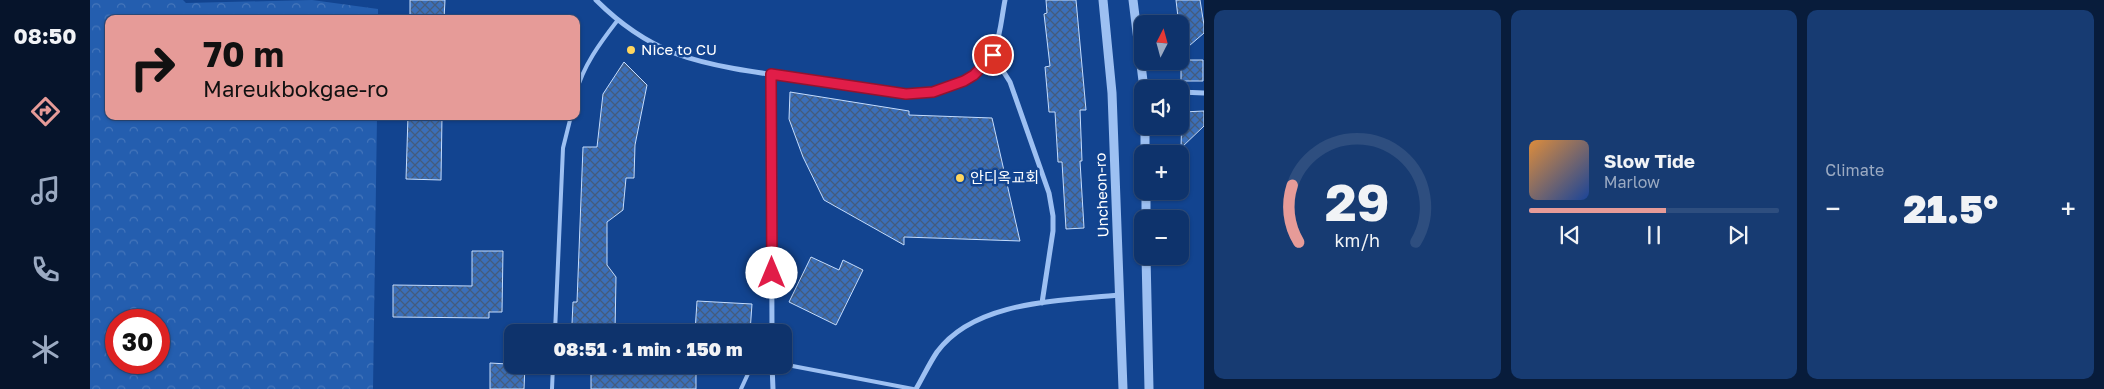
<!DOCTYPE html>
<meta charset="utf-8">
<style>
:root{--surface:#0e336c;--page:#173b72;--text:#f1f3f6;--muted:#9baac2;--line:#2e4e7f;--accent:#e69b98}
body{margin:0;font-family:"Golos Text","Noto Sans KR",sans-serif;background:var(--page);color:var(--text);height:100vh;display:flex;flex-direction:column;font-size:19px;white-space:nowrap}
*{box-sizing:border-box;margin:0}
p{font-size:16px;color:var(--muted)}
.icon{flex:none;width:28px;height:28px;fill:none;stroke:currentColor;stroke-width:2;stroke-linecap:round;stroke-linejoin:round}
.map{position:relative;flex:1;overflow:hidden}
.side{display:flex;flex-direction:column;gap:10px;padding:10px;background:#081c3b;width:900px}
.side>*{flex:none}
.top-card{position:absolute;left:15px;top:15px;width:475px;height:105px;border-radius:10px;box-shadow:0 1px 4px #0004,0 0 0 1px var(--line);background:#e69b98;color:#111;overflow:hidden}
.needle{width:32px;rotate:6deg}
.controls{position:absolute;left:1044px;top:15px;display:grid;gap:10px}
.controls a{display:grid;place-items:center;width:55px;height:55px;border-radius:10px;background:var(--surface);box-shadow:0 1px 4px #0004,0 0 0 1px var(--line);font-size:25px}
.speed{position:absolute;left:15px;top:309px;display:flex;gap:10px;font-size:25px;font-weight:700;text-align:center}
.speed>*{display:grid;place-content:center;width:65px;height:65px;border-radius:50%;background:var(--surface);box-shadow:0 1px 4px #0004,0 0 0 1px var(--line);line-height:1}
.speed .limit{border:8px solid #d22;background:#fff;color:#111}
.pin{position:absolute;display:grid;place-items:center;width:42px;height:42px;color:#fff;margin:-21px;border:2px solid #fff;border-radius:50%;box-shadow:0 1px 5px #0007}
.me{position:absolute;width:55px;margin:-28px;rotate:0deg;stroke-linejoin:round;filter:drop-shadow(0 0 4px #0008)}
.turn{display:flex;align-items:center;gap:18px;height:105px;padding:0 15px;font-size:22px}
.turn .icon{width:65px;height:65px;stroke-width:2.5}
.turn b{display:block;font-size:35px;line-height:42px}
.big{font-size:38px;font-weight:800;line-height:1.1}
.side .tile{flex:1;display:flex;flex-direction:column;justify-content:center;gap:8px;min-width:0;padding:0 18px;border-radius:10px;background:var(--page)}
.side .dial{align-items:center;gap:0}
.dial svg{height:130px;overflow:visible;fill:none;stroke:var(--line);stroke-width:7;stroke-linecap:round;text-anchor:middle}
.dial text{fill:var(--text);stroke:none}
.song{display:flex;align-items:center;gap:15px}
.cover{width:60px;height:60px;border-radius:8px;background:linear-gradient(135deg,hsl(30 70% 55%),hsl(220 70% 35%))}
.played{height:5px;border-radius:2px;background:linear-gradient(90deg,var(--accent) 55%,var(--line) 55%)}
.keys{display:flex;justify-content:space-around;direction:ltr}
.heat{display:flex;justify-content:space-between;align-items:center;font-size:28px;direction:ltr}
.side .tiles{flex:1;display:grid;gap:10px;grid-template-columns:repeat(3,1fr)}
.trip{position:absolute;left:414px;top:324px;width:288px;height:50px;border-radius:10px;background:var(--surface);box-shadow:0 1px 4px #0004,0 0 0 1px var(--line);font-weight:800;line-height:50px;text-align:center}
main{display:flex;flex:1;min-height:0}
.dock{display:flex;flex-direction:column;width:90px;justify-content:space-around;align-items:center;background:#06142b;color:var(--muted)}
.dock .icon{width:35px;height:35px}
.dock .on{color:var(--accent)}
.dock b{font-size:22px;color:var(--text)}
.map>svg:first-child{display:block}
.forest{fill:url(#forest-crowns);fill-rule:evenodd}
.building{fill:url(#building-cross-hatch);stroke:#c4dcfd}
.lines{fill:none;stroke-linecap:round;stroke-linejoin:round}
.service{stroke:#9dc0f2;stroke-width:4}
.minor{stroke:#9dc0f2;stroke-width:5}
.tertiary{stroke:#9dc0f2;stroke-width:9}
.route-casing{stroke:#92132f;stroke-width:12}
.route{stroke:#e11d48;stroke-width:9}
.poi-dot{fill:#ffd65e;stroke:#124490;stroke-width:2}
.labels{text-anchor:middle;stroke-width:5;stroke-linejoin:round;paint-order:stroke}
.poi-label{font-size:15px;fill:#fff;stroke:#124490;text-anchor:start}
.street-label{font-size:15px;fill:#fff;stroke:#124490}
</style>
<main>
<nav class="dock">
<b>08:50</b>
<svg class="icon on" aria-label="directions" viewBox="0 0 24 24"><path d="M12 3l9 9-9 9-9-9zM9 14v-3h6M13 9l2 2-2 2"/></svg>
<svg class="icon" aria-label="music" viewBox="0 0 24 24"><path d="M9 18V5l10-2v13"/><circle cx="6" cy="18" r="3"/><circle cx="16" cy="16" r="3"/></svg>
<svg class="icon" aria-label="phone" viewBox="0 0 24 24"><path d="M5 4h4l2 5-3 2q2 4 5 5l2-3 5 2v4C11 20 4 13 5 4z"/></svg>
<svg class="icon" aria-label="climate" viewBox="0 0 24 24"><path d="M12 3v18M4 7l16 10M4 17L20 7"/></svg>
</nav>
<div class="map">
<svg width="1114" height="389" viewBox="0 0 1114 389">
<defs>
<pattern id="forest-crowns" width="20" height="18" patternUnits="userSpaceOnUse" patternTransform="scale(1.25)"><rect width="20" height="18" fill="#245eaf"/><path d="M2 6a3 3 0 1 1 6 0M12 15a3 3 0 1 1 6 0" fill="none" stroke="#4576bb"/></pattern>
<pattern id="building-cross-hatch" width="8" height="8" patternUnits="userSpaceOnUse" patternTransform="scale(1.25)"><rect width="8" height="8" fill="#3b6fb9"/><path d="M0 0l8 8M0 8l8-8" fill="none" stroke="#445c7d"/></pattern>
</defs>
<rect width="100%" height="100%" fill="#124490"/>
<path class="forest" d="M0,0H93L96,3L222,0L288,9V19H19V116H287L283,389H0ZM26,320H69V362H26Z"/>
<path class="building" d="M320,0H355L354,19H320Z
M956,0H986L996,110H990L992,161H990L994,228L976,229L972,162H968L965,112H959L955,67L960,66L954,14L957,13Z
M1086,0H1110L1114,25V33L1092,52Z
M1091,60H1113V81H1091Z
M534,62L557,85L545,145L544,178H536L533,210L517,222V265L526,277L525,332H493L482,324L483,302H487L493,147H507L513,94Z
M700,92L819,111V115L902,118L930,241L814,237V245L734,200L713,157L699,119Z
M1114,111V126L1091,148L1092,112Z
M318,116H352L351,180L316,179Z
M382,251H413L412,312H399V318L303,317V285L382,286Z
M721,257L749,270L753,260L773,270L746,325L699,302Z
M607,301L662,304L660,332H605Z
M400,363L435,365L434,389H400Z
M501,365H555V372H606V389H501Z"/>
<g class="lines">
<path class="service" d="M486,93C493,66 510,43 527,21
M465,332L473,148L481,116
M692,364L823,389
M462,389L463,365
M651,389L662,365"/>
<path class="minor" d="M506,0C529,23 554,41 584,53C630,70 689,75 737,82C763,86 790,93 816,94C838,95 867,89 884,75C911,53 909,31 915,0
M903,55L920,82L959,193L963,216V231L952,303
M681,74L682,332
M1090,92L1114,93
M682,365L683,389
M826,389C833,377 839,364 847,352C885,300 971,301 1029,295"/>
<path class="tertiary" d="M1013,0L1022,93L1033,389
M1043,0L1054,89
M1055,126V154
M1056,191V219
M1056,256L1059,389"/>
</g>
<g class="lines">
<g class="route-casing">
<path id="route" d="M682,273L681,74L816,94L843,92L874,81L884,75L903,55"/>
</g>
<use href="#route" class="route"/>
</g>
<g class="poi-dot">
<circle cx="541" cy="50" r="5"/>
<circle cx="870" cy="178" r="5"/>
</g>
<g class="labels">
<g class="poi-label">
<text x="551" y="55">Nice to CU</text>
<text x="880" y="183">안디옥교회</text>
</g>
<g class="street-label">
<text transform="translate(1012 195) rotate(-92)" y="5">Uncheon-ro</text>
</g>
</g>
</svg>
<div class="controls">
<a><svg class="needle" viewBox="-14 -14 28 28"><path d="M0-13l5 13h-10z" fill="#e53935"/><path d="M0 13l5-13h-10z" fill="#9baac2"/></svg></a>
<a><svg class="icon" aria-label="sound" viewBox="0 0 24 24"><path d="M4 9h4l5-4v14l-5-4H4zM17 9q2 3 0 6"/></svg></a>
<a>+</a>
<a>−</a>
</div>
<div class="speed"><div class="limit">30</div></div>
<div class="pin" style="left:903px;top:55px;background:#d93025"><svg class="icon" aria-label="arrive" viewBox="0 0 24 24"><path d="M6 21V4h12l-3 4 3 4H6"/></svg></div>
<svg class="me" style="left:682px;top:273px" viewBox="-20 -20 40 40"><circle r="19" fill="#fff"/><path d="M0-13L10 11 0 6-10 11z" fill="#e11d48"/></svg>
<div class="trip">08:51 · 1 min · 150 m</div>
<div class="top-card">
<div class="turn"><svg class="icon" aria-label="right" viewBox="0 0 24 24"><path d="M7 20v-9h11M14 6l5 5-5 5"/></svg><div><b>70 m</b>Mareukbokgae-ro</div></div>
</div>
</div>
<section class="side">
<div class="tiles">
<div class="tile dial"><svg viewBox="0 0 100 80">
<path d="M14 69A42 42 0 1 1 86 69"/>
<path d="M14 69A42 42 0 0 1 10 34" stroke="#e69b98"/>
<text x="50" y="56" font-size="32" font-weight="700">29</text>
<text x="50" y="72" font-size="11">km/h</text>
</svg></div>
<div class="tile">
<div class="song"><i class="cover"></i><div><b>Slow Tide</b><p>Marlow</p></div></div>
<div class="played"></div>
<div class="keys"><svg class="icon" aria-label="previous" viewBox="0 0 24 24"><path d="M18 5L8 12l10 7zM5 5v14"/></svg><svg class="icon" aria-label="pause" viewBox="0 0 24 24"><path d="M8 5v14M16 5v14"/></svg><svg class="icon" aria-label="next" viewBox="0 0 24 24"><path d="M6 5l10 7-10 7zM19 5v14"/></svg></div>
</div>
<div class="tile"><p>Climate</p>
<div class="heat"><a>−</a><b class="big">21.5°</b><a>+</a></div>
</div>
</div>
</section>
</main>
